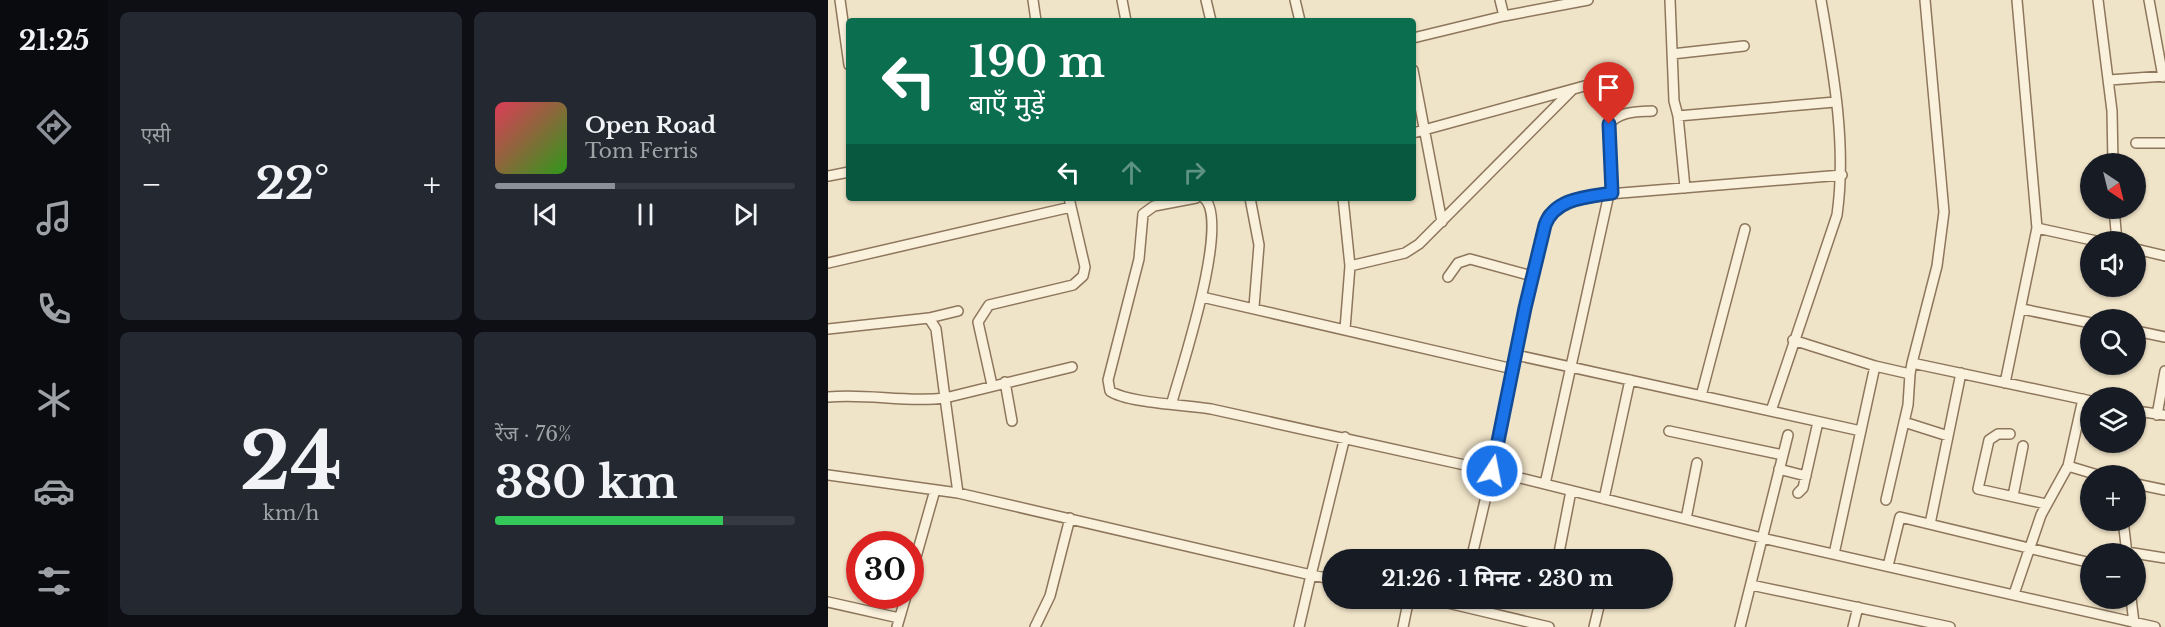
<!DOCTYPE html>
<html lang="hi">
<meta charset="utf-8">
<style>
:root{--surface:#171b24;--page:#242831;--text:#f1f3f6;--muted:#9ea1a6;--line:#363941;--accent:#8c9099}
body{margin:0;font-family:"Libre Baskerville","Noto Sans Devanagari",serif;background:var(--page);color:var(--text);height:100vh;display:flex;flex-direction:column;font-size:22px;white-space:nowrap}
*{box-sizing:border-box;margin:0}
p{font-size:20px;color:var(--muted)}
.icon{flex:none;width:33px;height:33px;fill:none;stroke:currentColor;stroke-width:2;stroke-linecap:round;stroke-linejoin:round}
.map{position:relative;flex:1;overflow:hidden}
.side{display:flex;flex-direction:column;gap:12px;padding:12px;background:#0d0f14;width:720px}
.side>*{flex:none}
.top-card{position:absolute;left:18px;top:18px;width:570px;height:183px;border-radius:6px;box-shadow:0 2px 4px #0004;background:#0b6e4f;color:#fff;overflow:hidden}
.needle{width:39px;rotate:145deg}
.controls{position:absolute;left:1252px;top:153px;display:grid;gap:12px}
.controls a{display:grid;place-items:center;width:66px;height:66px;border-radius:50%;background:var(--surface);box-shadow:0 2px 4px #0004;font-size:30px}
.speed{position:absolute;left:18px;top:531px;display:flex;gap:12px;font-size:30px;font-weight:700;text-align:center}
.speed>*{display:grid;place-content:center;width:78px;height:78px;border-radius:50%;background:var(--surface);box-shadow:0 2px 4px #0004;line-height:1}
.speed .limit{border:9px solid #d22;background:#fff;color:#111}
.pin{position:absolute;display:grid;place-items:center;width:51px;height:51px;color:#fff;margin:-62px -26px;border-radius:50% 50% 50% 0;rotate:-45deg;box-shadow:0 0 6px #0007}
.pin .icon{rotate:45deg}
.me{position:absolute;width:66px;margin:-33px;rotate:11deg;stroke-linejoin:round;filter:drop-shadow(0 0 4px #0008)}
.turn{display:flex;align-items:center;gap:21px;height:126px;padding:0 24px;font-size:27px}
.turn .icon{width:78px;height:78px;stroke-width:2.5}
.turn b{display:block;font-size:42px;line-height:51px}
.lanes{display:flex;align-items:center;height:57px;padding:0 24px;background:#0003;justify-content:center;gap:30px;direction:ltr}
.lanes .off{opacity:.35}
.big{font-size:45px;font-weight:700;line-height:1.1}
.side .widget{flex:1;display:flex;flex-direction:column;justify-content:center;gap:9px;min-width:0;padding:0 21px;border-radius:9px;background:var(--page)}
.side .dial{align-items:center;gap:0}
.dial b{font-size:78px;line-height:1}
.song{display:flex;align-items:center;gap:18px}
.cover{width:72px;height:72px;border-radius:9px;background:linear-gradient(135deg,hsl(350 70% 55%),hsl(110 70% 35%))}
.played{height:6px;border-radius:3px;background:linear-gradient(90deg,var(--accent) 40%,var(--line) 40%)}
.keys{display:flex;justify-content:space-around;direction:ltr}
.heat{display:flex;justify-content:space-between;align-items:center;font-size:33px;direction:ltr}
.charge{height:9px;border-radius:4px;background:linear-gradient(90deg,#34c759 76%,var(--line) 0)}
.side .tiles{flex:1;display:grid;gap:12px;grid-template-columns:repeat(2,1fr)}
.trip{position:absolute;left:494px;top:549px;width:351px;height:60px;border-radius:30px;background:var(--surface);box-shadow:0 2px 4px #0004;font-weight:700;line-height:60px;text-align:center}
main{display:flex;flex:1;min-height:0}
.menu{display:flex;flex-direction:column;width:108px;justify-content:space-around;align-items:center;background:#090b0e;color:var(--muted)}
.menu .icon{width:42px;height:42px}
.menu .active{color:var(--accent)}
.menu b{font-size:27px;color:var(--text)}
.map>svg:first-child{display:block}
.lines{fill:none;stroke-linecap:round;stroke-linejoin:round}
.minor-casing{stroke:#8d765c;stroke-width:12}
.minor{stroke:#faf1dc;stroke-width:9}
.route-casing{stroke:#114b97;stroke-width:15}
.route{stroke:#1a73e8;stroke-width:10}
</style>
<main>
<nav class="menu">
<b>21:25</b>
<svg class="icon active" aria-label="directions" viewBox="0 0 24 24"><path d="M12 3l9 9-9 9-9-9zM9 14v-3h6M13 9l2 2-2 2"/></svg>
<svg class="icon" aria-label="music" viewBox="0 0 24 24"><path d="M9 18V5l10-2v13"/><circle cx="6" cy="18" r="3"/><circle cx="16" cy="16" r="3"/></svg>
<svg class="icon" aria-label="phone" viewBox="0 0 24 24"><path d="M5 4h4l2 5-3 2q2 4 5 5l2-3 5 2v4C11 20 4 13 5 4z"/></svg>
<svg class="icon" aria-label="climate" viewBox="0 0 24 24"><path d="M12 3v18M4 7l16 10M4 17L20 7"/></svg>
<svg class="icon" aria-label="car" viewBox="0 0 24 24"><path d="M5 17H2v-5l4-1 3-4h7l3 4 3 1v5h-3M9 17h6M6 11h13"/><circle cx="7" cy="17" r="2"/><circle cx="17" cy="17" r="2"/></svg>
<svg class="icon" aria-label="filters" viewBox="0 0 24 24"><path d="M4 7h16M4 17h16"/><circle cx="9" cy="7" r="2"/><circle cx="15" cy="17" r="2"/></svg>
</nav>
<section class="side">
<div class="tiles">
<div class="widget"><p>एसी</p>
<div class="heat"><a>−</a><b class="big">22°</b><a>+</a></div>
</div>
<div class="widget">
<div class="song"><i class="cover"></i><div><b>Open Road</b><p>Tom Ferris</p></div></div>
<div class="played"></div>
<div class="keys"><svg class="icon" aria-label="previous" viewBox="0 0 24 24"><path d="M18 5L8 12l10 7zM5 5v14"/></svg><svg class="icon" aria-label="pause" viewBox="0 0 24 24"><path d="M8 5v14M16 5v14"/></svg><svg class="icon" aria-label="next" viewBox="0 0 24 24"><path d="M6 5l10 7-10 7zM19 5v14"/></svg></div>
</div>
<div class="widget dial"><b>24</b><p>km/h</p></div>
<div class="widget"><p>रेंज · 76%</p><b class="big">380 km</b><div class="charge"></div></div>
</div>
</section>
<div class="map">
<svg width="1337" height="627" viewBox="0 0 1337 627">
<rect width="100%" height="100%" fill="#f0e4c8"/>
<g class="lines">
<g class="minor-casing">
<path id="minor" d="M12,0L21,65
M205,0L208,21
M294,0L298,21
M378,0L383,21
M467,0L472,21
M672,0L676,16
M842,0L846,101L850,116L1007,102
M1097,0L1116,212L1109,266L1084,363L1263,401
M1270,0L1284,111L1285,164
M1321,0L1335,77
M585,38L676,16L760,0
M844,54L916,46
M585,70L614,222
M1281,80L1337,76
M850,116L857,188
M585,133L782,79
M1308,143H1337
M1014,175L781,194L738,202L720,215L717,225L697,308L664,471L934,538L1327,627
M0,176L21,172
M784,193L781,124C792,111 808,112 824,111
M368,198L326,206L315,214L311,259L280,380L282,391C299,403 360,405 383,409L664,471L643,560
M422,198L431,245L426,307
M515,198L522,266L517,329
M1286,208L1289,242
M1209,228L1273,242
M1308,249L1337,256
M0,263L243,207
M522,266L577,253L591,244L744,90
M620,277L630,263L642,259L704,276
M374,297L685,369
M1194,309L1263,323
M101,318L130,311
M0,329L101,318L108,329L117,398C78,403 39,393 0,397
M1308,331L1337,337
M965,340L1047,366
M688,355L1033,431
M177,382L184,421
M1177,383L1209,228L1189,0
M164,385L150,322L161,305L245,285L255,276L257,267L241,198
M873,396L917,229
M344,402C353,369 403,221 376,198
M943,411L1009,215C1019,144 1005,70 993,0
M1308,411L1337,415
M1329,415L1337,371
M1076,422L1120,436
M841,431L955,455
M1182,434H1170L1161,440L1150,489L1218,504
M1240,466L1255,399
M951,469L978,476
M0,475L130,493L483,575L517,437
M717,484L781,194
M1308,484L1337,490
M130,493L117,398L244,367
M970,493L975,488L990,422
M1185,496L1195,446
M776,499L802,380
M1058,500L1080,405L1082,374
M858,519L869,463
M1295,520L1299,554
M1102,524L1133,373
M1299,552L1337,558
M1006,554L1047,366L1082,374L1084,363
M730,558L743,491
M1060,566L1072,517L1263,563
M82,578L107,490
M923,585L1122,627
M1186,594L1213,515L1240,466L1273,476
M599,598L721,627
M1303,598L1306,623
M0,602L71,618
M69,627L78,596
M207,627L222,596L242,518
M471,627L483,575L504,579
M575,627L581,598
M766,627L773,598
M912,627L960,435
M1025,627L1030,607"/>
</g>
<use href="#minor" class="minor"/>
</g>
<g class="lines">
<g class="route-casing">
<path id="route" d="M664,471L697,308L717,225C727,198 759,197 784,193L781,124"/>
</g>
<use href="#route" class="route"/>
</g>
</svg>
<div class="controls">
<a><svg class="needle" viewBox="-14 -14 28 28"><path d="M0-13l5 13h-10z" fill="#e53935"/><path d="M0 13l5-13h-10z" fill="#9ea1a6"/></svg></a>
<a><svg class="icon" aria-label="sound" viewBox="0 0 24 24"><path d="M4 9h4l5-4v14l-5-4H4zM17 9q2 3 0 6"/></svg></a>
<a><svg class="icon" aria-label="search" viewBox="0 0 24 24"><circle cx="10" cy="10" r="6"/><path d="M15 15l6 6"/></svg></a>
<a><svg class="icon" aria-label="layers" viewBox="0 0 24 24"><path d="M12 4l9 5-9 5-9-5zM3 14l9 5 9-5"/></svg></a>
<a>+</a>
<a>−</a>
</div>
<div class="speed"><div class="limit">30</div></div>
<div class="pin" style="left:781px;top:124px;background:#d93025"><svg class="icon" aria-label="arrive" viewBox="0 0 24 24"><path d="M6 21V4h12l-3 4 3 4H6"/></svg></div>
<svg class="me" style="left:664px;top:471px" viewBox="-20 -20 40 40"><circle r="17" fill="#1a73e8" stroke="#fff" stroke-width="3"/><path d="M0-11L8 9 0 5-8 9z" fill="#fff"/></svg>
<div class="trip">21:26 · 1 मिनट · 230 m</div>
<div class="top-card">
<div class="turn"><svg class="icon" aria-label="left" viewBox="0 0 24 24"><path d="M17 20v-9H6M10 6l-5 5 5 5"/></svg><div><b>190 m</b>बाएँ मुड़ें</div></div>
<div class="lanes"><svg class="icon" aria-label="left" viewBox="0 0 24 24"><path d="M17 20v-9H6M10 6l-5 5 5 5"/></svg><svg class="icon off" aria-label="ahead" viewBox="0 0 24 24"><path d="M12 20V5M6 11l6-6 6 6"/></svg><svg class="icon off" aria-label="right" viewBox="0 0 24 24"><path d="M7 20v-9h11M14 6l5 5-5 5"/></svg></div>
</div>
</div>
</main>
